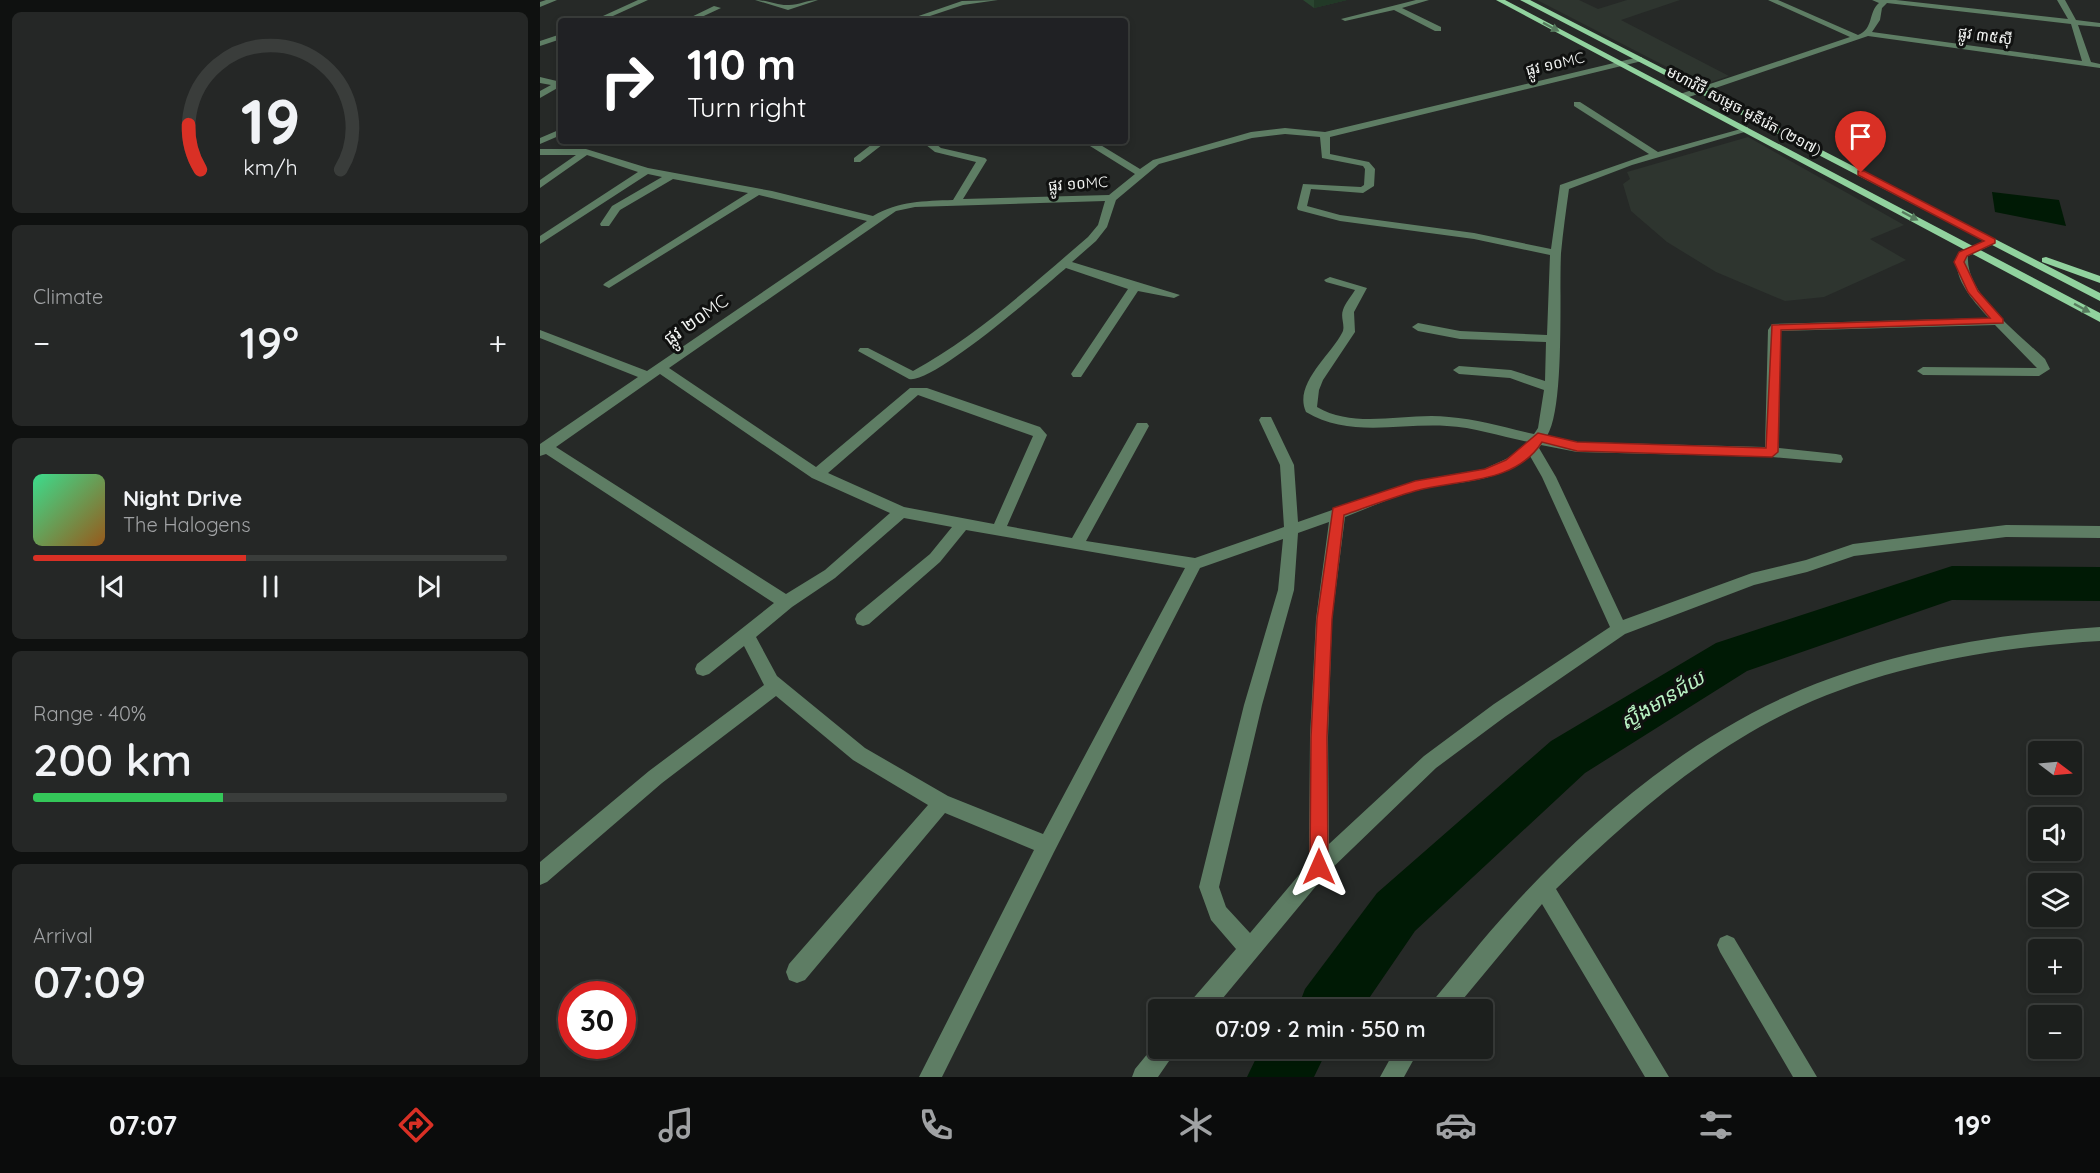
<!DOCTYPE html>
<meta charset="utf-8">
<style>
:root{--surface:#1c1f1d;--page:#252726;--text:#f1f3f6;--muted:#a0a2a4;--line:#3a3d3b;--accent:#d93025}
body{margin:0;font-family:Quicksand,"Noto Sans Khmer",sans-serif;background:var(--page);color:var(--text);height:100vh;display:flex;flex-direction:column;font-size:22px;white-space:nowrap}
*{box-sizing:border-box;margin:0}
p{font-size:20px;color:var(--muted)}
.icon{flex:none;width:33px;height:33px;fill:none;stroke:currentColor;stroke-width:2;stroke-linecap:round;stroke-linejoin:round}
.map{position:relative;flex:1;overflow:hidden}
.drawer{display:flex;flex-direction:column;gap:12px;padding:12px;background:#0f1110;width:540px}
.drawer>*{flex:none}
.top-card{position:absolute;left:18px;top:18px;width:570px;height:126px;border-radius:6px;box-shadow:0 3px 9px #0003,0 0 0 2px var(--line);background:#202124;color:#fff;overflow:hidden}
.needle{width:39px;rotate:106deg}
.fabs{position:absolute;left:1488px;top:741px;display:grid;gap:12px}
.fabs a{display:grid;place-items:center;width:54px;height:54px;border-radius:6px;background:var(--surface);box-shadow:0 3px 9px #0003,0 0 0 2px var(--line);font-size:30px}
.speed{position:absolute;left:18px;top:981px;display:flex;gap:12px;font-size:30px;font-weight:700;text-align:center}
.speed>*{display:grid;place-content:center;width:78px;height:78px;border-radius:50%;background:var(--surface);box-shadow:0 3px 9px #0003,0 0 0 2px var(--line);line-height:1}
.speed .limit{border:9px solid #d22;background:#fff;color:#111}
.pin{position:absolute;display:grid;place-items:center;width:51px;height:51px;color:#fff;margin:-62px -26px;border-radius:50% 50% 50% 0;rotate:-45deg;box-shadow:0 0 6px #0007}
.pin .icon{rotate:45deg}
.me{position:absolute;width:66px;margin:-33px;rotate:0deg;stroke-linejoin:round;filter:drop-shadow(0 0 4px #0008)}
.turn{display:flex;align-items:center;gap:21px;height:126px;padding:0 30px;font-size:27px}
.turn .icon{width:78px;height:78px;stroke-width:2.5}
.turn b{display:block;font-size:42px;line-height:51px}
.big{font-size:45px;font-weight:600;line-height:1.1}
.drawer .tile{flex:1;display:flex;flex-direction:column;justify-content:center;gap:9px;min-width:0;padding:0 21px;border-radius:9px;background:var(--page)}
.drawer .dial{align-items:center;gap:0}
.dial svg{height:156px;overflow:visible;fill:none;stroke:var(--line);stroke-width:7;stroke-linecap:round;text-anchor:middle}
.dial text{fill:var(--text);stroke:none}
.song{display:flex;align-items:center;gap:18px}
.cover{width:72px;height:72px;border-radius:9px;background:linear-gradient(135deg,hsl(150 70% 55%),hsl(30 70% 35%))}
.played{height:6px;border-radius:3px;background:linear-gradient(90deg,var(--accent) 45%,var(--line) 45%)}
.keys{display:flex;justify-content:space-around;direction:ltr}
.heat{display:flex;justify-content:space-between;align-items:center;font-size:33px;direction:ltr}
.charge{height:9px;border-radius:4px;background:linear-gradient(90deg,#34c759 40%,var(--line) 0)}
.trip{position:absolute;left:608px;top:999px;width:345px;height:60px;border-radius:6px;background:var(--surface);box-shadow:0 3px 9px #0003,0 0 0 2px var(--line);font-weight:600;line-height:60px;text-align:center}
.menu{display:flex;height:96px;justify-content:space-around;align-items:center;background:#0b0c0c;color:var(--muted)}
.menu .icon{width:42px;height:42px}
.menu .on{color:var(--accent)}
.menu b{font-size:27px;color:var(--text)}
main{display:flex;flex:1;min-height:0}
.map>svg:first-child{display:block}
.built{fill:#2e352f}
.water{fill:#001a05}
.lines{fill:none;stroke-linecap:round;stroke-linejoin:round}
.river{fill:#001a05;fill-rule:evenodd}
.minor{fill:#5e7d64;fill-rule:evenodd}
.major{fill:#91d29e;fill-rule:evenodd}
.wall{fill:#2a4630}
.shaded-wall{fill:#223927}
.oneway{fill:#577b5e}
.route{fill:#d93025;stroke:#8d1f18;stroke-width:1.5}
.labels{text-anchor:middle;stroke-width:6;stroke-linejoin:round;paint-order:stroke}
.far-street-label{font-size:15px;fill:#f2f4f2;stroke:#101110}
.street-label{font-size:18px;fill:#f2f4f2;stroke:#101110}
.water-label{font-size:20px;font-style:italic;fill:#b9f2c3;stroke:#101110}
</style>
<main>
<section class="drawer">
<div class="tile dial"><svg viewBox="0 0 100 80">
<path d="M14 69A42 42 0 1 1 86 69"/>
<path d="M14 69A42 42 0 0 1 8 46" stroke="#d93025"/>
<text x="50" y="56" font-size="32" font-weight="700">19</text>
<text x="50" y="72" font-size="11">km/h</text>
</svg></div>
<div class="tile"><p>Climate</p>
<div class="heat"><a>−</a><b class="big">19°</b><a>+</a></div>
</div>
<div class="tile">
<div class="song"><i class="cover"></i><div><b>Night Drive</b><p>The Halogens</p></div></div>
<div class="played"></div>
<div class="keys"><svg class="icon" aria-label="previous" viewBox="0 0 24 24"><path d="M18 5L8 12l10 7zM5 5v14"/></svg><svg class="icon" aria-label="pause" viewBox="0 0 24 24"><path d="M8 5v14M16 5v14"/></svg><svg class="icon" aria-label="next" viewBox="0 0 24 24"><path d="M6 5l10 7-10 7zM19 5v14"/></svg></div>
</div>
<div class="tile"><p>Range · 40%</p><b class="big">200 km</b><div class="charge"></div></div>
<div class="tile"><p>Arrival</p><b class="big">07:09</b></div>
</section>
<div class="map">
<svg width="1560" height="1077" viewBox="0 0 1560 1077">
<rect width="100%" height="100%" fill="#262927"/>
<path class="built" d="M997,0H1039L1058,9L1087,0H1140L1081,20L1189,76L1162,85Z
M1208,137L1364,225L1330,239L1366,260L1284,297L1245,301L1176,272L1127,242L1091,211L1083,184L1090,179L1087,172Z"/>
<path class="water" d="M1452,192L1519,200L1526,226L1455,212Z"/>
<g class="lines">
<path class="river" d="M1412,566L1560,567V601L1412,600L1207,671L1045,773L875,931L821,1010H757L765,989L837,893L1011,741L1176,643Z
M721,1048H788L774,1077H707Z"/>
<path class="minor" d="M6,0H17L0,7V2Z
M98,0H108L62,21H52Z
M215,0C227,0 239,6 249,5C259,5 267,0 278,0L248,10Z
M458,0L423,5L375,21H364L422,1Z
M876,0H889L862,8L901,27V31H895L854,10L805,21L801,19Z
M1228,0H1238L1318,35C1334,29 1328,12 1339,3L1332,0H1356L1528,19L1517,0H1525L1536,20L1560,23V27L1538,25L1551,62L1560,64V68L1328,36L1146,98H1140V94L1310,37ZM1347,3L1531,24L1542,61L1332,32L1340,20L1342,8Z
M174,6L181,8L153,21H143Z
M21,34V39L0,46V41Z
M1099,57H1102V61L790,137V154L829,162L835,169L834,186L823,193L771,189L767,206L800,215L934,233L1011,249L1020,185L1109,154L1034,106V102H1040L1118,152L1208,127V131L1092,165L1029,189C1026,210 1023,232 1021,253C1019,294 1025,407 1007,436L1037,442L1225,447L1228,330L1232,324L1449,318C1434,302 1409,275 1419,252L1452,238L1457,241L1456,243L1428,256C1425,294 1480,335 1505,359L1510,369L1499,376L1383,375L1377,371L1383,367L1497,368L1455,325L1240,331L1239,448L1296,454L1301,455L1303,459L1301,463L1232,457L1037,452L1001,445L999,448L1016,477L1083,620L1212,573L1266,560L1313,544L1466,525L1560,526V538L1466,537L1314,556L1267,572L1214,585L1085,634L966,716L896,768L786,874L673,1010H647L650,1002L696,949L671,920L659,887L704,705L738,590L743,539L660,568L514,852L402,1077H379L494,850L405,813L265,980L257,983L249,980L246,972L249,964L388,805L313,760L236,696L122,783L7,882L0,885V862L109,771L224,685L204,646L169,674L163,676L157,674L155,669L157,664L234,603L6,454L0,456V444L98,377L0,338V330L107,371L327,221L219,195L69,288L63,285L65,283L208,193L133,179L80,210L69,226H61L60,224L72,206L122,177L108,174L0,244V236L98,172L47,155L0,188V180L36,155H0V149H46L108,168L232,191L333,216C359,201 384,201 413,200L436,162L395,152L381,141H392L401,148L445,158L447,160L423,199L569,195L595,174L542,141H554L600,169L613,160L711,132L745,128L785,132ZM745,134L780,137L782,158L823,166L825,169L824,185L821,187L763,184L757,208L758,210L800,221L934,239L1010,255L1007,335L920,331L878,323L872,327L878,331L920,339L1006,342L1005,381L971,370L919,366L913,370L919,374L970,378L1004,390L998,428L994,434C966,428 937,419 909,417C866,412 816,430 777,407L779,390L783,380L815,332L814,312L827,288L790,277L784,280L786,282L815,290C811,297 805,303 803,310C800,318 806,326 802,333C791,355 753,384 766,412C808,438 860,423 907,426C934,427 962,437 989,442L987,445L966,459L944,469L875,481L758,522L754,465L731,417H721L719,420L740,465L744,527L655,558L546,541L609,426L607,423H597L532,538L467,526L507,435L500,427L387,388H370L276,467L129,368L356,211L375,207L565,201L558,225L548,237C493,284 438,335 373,371L328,348H320L318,351L369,379C392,385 504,287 526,268L588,289L531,374L533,377H541L598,291L634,298L640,295L532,262L556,241L567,227L576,200L619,164L712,138ZM120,374L272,478L350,513L285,570L246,594L16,447ZM378,395L493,436L454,524L364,507L288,473ZM990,456L1002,477L1070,627L954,704L884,756L789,844L788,737L792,619L805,517C828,508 851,498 875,491C921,479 948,487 990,456ZM364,518L412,527L390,554L317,614L315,619L317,624L323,626L329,624L400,562L426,530L645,568L503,834L408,796L325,748L237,676L216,637L252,607L295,578ZM789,522L776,619L770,737L769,863L710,933L686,907L679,887L722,705L754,590L758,533Z
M0,77L21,82V86L0,98V91L11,85L0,83Z
M21,129V135L0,144V138Z
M336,141H347L320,162H314V158Z
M1560,627V641C1457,647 1353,664 1259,707C1167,749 1088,819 1016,889L1129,1077H1105L1002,904L914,1010H889L892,1002C918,971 943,938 971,908C1047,824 1142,743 1247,696C1345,652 1453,634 1560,627Z
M1187,935L1194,938L1277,1077H1253L1180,952L1177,945L1180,938Z
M618,1041V1048H638L618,1077H592L595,1069Z
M856,1048H880L864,1077H840Z"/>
<path class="major" d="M956,0H965L1560,313V322Z
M980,0H990L1560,293V301Z
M1506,257L1560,276V283L1502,262V258Z"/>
</g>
<path class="wall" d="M763,0H807L774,8Z"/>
<path class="shaded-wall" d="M774,0H807L774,8Z"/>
<defs><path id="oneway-solid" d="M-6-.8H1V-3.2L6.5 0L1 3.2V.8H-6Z" transform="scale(1.5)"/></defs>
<g class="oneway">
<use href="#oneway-solid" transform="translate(1011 27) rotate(28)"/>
<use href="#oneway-solid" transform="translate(1370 216) rotate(28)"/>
<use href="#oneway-solid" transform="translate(1542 308) rotate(28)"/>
</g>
<path class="route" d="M1318,171H1324L1455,239V243L1427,256L1424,262L1438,291L1463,319V323L1241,330L1238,452L1232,457L1037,451L1002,442C975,485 917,479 875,491C851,498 827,507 804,515L792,619L787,737L788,867L785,873L779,876L773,873L770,867L771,737L777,619L793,508L875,481L945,469L966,460L998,433L1037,442L1226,448L1232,325L1450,318L1428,292L1414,262L1419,252L1444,241L1318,175Z"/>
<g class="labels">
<g class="far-street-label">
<text transform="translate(1445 36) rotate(8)" y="5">ផ្លូវ ៣៥ស៊ី</text>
<text transform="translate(1015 64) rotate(-13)" y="5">ផ្លូវ ១០MC</text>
<text transform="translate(1204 111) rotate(28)" y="5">មហាវិថី សម្តេច មុនីរ៉េត (២១៧)</text>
<text transform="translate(538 184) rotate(-4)" y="5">ផ្លូវ ១០MC</text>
</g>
<g class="street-label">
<text transform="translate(156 320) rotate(-35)" y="6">ផ្លូវ ២០MC</text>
</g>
<g class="water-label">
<text transform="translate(1122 700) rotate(-31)" y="7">ស្ទឹងមានជ័យ</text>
</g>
</g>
</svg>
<div class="fabs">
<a><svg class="needle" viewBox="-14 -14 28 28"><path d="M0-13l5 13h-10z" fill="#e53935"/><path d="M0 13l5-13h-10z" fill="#a0a2a4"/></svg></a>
<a><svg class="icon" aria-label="sound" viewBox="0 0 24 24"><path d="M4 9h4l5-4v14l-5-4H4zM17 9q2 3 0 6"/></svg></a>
<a><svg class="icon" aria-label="layers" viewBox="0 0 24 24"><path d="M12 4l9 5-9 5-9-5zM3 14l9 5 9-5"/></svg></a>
<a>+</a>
<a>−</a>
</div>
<div class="speed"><div class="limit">30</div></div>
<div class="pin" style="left:1321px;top:173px;background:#d93025"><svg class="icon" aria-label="arrive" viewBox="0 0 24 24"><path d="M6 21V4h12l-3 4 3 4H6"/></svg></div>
<svg class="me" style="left:779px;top:867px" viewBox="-20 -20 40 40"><path d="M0-17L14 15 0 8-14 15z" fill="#d93025" stroke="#fff" stroke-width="4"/></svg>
<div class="trip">07:09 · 2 min · 550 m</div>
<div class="top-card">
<div class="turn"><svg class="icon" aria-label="right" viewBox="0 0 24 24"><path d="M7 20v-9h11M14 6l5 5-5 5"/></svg><div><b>110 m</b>Turn right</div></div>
</div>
</div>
</main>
<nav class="menu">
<b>07:07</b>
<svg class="icon on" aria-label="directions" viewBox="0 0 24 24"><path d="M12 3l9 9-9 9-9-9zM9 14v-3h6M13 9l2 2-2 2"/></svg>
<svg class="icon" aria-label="music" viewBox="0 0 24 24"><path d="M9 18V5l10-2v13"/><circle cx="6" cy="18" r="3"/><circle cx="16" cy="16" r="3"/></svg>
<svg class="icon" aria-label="phone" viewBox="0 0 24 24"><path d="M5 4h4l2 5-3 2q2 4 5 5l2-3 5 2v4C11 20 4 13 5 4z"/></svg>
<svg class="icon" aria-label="climate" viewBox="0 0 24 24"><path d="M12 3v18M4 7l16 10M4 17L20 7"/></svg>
<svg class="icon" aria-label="car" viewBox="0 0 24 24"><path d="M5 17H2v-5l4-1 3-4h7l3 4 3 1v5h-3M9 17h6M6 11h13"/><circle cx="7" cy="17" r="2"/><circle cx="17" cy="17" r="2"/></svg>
<svg class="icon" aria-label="filters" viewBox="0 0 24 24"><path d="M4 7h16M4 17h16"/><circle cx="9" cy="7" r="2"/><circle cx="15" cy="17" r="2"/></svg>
<b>19°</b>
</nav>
